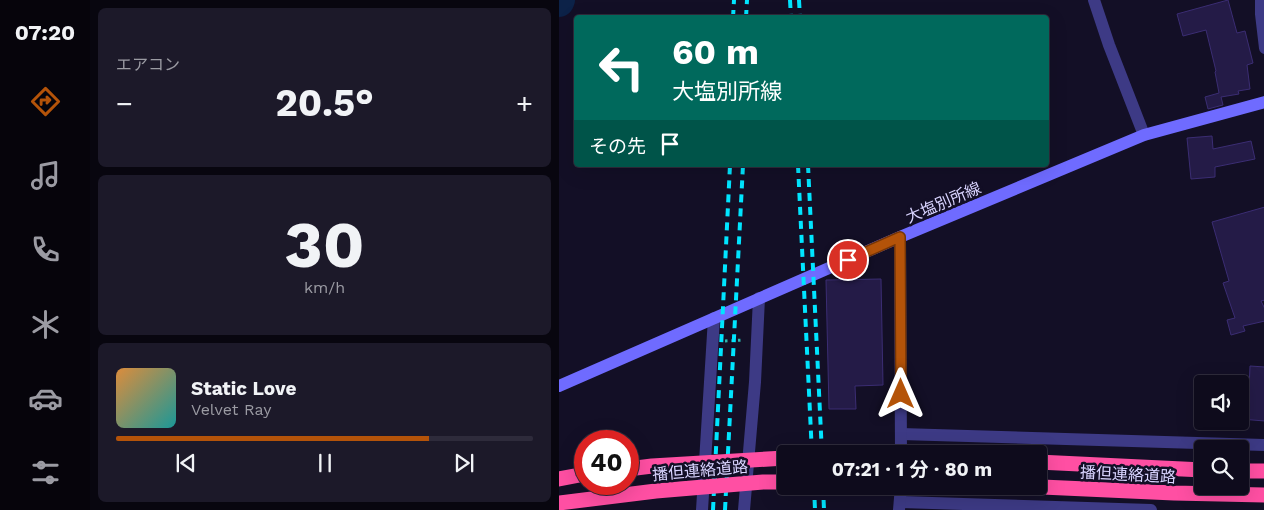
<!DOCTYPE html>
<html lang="ja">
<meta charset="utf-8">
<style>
:root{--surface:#0e0b1c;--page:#1c1929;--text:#f1f3f6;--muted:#9b9ba3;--line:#2e2b3b;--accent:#b45309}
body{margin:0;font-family:"Work Sans","Noto Sans JP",sans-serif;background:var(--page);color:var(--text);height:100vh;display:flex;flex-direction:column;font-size:19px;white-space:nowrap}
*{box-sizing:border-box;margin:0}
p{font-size:16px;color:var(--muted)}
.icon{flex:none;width:28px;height:28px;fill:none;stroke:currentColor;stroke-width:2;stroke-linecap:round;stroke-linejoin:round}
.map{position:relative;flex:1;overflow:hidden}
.side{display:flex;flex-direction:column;gap:8px;padding:8px;background:#08060f;width:469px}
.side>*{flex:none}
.banner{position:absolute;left:15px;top:15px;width:475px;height:152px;border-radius:5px;box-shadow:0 5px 20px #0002,0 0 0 1px var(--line);background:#00695c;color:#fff;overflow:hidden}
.buttons{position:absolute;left:635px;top:375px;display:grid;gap:10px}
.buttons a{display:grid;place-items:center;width:55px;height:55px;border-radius:5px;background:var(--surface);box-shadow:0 5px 20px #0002,0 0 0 1px var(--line);font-size:25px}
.speed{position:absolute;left:15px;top:430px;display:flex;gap:10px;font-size:25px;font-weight:700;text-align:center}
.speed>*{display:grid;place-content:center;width:65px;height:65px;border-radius:50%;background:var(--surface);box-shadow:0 5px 20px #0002,0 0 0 1px var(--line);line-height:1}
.speed .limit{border:8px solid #d22;background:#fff;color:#111}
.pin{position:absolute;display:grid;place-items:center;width:42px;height:42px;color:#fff;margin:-21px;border:2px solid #fff;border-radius:50%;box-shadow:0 1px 5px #0007}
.me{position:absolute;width:55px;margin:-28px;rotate:0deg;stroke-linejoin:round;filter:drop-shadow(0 0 4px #0008)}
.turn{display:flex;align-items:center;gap:18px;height:105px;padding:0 15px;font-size:22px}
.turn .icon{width:65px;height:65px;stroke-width:2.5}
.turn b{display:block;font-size:35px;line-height:42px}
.then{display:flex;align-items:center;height:48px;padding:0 15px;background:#0003;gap:10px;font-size:19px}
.big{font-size:38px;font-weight:700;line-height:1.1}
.side .card{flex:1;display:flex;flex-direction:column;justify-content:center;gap:8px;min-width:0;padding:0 18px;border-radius:8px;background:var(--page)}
.side .dial{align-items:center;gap:0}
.dial b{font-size:65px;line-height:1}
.song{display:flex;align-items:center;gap:15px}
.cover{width:60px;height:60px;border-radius:8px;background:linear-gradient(135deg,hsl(30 70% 55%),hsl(180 70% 35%))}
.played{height:5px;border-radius:2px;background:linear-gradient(90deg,var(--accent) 75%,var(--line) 75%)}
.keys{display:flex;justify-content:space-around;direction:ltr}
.heat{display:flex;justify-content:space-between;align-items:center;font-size:28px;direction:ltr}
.trip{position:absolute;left:218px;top:445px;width:270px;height:50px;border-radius:5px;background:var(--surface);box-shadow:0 5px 20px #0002,0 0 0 1px var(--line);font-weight:700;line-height:50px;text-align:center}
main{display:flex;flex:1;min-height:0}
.tab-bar{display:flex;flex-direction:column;width:90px;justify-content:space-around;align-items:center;background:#06040b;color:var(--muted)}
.tab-bar .icon{width:35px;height:35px}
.tab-bar .current{color:var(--accent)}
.tab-bar b{font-size:22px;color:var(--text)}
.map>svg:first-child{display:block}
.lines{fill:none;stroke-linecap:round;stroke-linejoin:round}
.river{stroke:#0c2248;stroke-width:30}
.building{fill:#241b47;stroke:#3b2d73}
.path{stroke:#2fb8b0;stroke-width:3;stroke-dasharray:2.5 4;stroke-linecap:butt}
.minor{stroke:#3d3a85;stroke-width:12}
.tertiary{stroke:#3d3a85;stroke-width:12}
.secondary{stroke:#6f6bff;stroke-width:12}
.motorway{stroke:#ff4fa3;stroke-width:15}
.rail{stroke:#00e5ff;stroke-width:4;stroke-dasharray:8 6;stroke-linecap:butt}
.motorway-bridge{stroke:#ff4fa3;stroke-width:15}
.route-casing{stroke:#753606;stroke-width:12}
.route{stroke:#b45309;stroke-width:9}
.labels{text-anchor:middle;stroke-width:5;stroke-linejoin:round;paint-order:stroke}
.street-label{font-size:16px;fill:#d9d4ff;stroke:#130f26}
</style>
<main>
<nav class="tab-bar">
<b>07:20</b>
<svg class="icon current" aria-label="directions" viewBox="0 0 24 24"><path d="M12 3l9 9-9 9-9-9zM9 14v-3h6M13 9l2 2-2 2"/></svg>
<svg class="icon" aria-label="music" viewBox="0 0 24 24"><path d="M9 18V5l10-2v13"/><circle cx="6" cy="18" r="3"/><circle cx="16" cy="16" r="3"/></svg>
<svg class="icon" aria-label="phone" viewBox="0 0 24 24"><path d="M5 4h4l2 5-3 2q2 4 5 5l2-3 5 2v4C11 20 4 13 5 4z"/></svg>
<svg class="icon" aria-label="climate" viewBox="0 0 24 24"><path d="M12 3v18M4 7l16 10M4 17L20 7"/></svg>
<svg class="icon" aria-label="car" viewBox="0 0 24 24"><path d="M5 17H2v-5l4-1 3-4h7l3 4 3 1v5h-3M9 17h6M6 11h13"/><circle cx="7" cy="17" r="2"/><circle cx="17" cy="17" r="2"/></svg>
<svg class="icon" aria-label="filters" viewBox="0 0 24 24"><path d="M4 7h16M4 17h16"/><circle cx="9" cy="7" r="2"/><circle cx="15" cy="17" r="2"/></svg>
</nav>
<section class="side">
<div class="card"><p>エアコン</p>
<div class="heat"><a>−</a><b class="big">20.5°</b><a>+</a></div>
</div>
<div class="card dial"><b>30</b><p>km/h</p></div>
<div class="card">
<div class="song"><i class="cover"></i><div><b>Static Love</b><p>Velvet Ray</p></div></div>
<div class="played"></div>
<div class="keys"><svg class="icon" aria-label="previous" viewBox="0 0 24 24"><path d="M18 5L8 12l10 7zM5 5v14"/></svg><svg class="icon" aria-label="pause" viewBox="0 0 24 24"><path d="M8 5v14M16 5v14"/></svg><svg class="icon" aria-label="next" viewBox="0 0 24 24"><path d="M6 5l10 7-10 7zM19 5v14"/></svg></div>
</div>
</section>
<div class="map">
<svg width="706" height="510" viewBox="0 0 706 510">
<rect width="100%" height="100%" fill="#130f26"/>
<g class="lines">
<path class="river" d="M0,2L1,0"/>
</g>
<path class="building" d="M669,0L678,33L686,31L694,63L688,65L691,89L679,91L680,94L662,97L664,105L649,109L646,97L660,93L656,72L657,71L647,30L624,36L618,14Z
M653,136L654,149L692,141L696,159L656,167V177L632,179L628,138Z
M706,207V300L702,301L706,309V321L684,326L686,331L672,335L668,320L676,318L664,283L670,281L653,222Z
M322,279L324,385L296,386L297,409H270L267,280Z
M691,366L706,367V421L681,419V390H690Z"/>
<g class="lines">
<path class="path" d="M166,341L185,340"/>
<path class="minor" d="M535,0L550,45L585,135
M702,0V14L706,48
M342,434L706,445
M342,502L592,510
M143,510L155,318
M185,510L196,382L200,298"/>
<path class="tertiary" d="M341,237L342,454
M340,510L342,486"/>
<path class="secondary" d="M0,386L341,237L585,135L706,102"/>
<path class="motorway" d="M479,462L644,470
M681,471H706
M0,479L26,474
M461,486L615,493L706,495"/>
<path class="rail" d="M231,0L232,18
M240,0L241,18
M174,18L175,0
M187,18L188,0
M239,165L253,454
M249,165L263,454
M255,486L256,510
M264,486L265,510
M154,510L171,165
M166,510L184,165"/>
<path class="motorway-bridge" d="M69,469L93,466L226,458
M0,503L97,491L204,482H226"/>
</g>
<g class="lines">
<g class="route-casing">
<path id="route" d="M289,260L341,237L342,394"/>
</g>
<use href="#route" class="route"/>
</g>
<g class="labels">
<g class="street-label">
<text transform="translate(384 202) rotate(-23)" y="6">大塩別所線</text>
<text transform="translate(141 470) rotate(-5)" y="6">播但連絡道路</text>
<text transform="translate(569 474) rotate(3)" y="6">播但連絡道路</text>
</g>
</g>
</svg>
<div class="buttons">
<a><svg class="icon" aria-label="sound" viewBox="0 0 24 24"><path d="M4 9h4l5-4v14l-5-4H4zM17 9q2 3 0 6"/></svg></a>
<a><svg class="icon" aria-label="search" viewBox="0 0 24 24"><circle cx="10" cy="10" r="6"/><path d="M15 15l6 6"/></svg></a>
</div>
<div class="speed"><div class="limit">40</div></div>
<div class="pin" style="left:289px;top:260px;background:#d93025"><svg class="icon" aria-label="arrive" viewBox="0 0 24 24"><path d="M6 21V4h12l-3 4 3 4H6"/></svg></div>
<svg class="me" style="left:342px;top:394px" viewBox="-20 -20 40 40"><path d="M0-17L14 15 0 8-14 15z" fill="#b45309" stroke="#fff" stroke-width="4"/></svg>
<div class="trip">07:21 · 1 分 · 80 m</div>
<div class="banner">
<div class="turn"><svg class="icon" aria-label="left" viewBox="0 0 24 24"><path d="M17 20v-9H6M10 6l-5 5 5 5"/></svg><div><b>60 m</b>大塩別所線</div></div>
<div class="then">その先<svg class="icon" aria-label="arrive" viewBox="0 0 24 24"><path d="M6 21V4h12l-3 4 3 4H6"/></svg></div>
</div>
</div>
</main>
